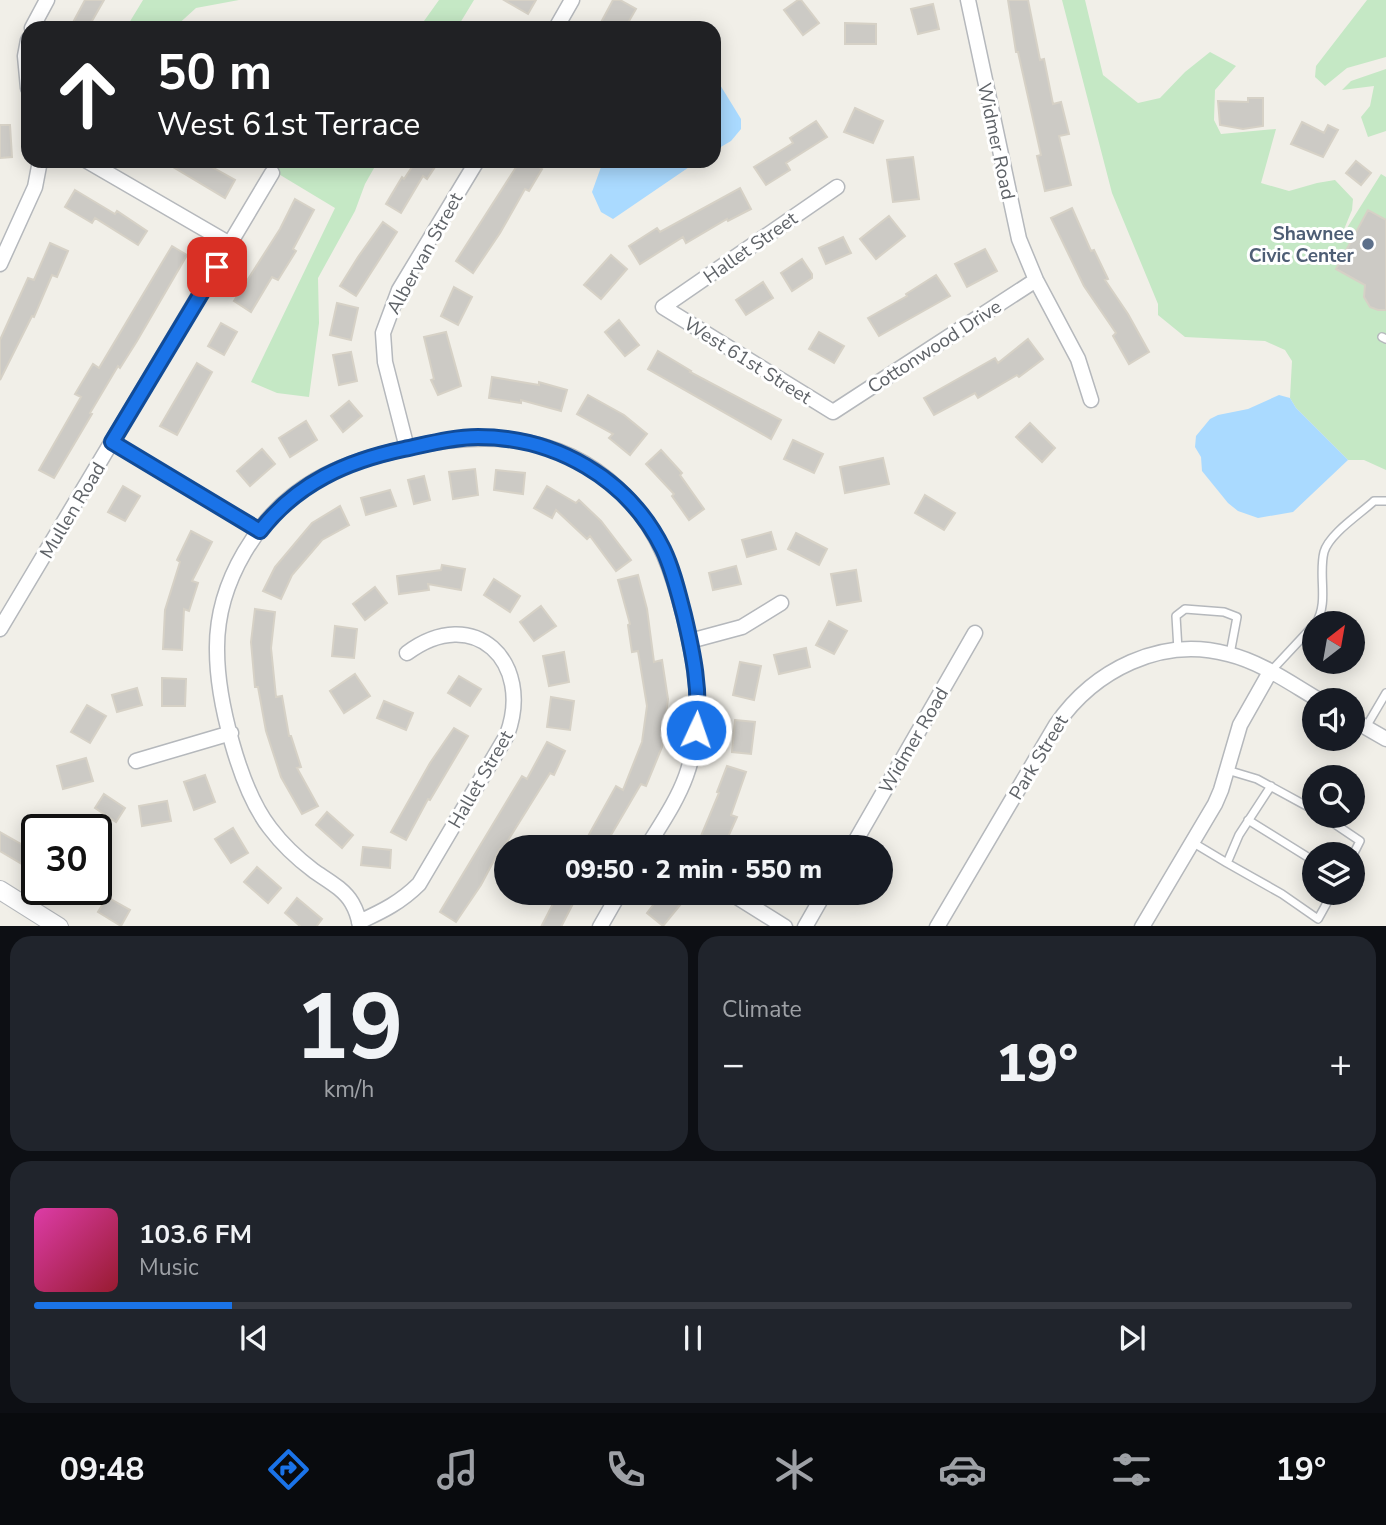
<!DOCTYPE html>
<meta charset="utf-8">
<style>
:root{--surface:#171b24;--page:#20242c;--text:#f1f3f6;--muted:#9ea1a6;--line:#363941;--accent:#1a73e8}
body{margin:0;font-family:"Nunito Sans",sans-serif;background:var(--page);color:var(--text);height:100vh;display:flex;flex-direction:column;font-size:26px;white-space:nowrap}
*{box-sizing:border-box;margin:0}
p{font-size:23px;color:var(--muted)}
.icon{flex:none;width:38px;height:38px;fill:none;stroke:currentColor;stroke-width:2;stroke-linecap:round;stroke-linejoin:round}
.map{position:relative;height:926px;overflow:hidden}
.drawer{display:flex;flex-direction:column;gap:10px;padding:10px;background:#0d0f14;flex:1}
.drawer>*{flex:none}
.top-card{position:absolute;left:21px;top:21px;width:700px;height:147px;border-radius:21px;box-shadow:0 4px 18px #0003;background:#202124;color:#fff;overflow:hidden}
.needle{width:46px;rotate:31deg}
.tools{position:absolute;left:1302px;top:611px;display:grid;gap:14px}
.tools a{display:grid;place-items:center;width:63px;height:63px;border-radius:50%;background:var(--surface);box-shadow:0 4px 18px #0003;font-size:35px}
.speed{position:absolute;left:21px;top:814px;display:flex;gap:14px;font-size:35px;font-weight:700;text-align:center}
.speed>*{display:grid;place-content:center;width:91px;height:91px;border-radius:50%;background:var(--surface);box-shadow:0 4px 18px #0003;line-height:1}
.speed .limit{border:4px solid #111;border-radius:10px;background:#fff;color:#111}
.pin{position:absolute;display:grid;place-items:center;width:60px;height:60px;color:#fff;margin:-30px;border-radius:14px;box-shadow:0 4px 10px #0006}
.me{position:absolute;width:77px;margin:-38px;rotate:3deg;stroke-linejoin:round;filter:drop-shadow(0 0 5px #0008)}
.turn{display:flex;align-items:center;gap:24px;height:147px;padding:0 21px;font-size:32px}
.turn .icon{width:91px;height:91px;stroke-width:2.5}
.turn b{display:block;font-size:49px;line-height:60px}
.big{font-size:52px;font-weight:800;line-height:1.1}
.drawer .card{flex:1;display:flex;flex-direction:column;justify-content:center;gap:10px;min-width:0;padding:0 24px;border-radius:21px;background:var(--page)}
.drawer .dial{align-items:center;gap:0}
.dial b{font-size:91px;line-height:1}
.song{display:flex;align-items:center;gap:21px}
.cover{width:84px;height:84px;border-radius:10px;background:linear-gradient(135deg,hsl(320 70% 55%),hsl(350 70% 35%))}
.played{height:7px;border-radius:4px;background:linear-gradient(90deg,var(--accent) 15%,var(--line) 15%)}
.keys{display:flex;justify-content:space-around;direction:ltr}
.heat{display:flex;justify-content:space-between;align-items:center;font-size:38px;direction:ltr}
.drawer .tiles{flex:1;display:grid;gap:10px;grid-template-columns:1fr 1fr}
.card:last-child{grid-column:span 2}
.trip{position:absolute;left:494px;top:835px;width:399px;height:70px;border-radius:35px;background:var(--surface);box-shadow:0 4px 18px #0003;font-weight:800;line-height:70px;text-align:center}
.dock{display:flex;height:112px;justify-content:space-around;align-items:center;background:#090b0e;color:var(--muted)}
.dock .icon{width:49px;height:49px}
.dock .active{color:var(--accent)}
.dock b{font-size:32px;color:var(--text)}
.map>svg:first-child{display:block}
.green{fill:#c5e8c5}
.water{fill:#aadaff}
.building{fill:#cccac5;stroke:#d6d1c6;stroke-width:2}
.lines{fill:none;stroke-linecap:round;stroke-linejoin:round}
.service-casing{stroke:#b5b8bc;stroke-width:10}
.minor-casing{stroke:#b5b8bc;stroke-width:17}
.tertiary-casing{stroke:#b5b8bc;stroke-width:20}
.service{stroke:#fff;stroke-width:7}
.minor{stroke:#fff;stroke-width:14}
.tertiary{stroke:#fff;stroke-width:18}
.route-casing{stroke:#114b97;stroke-width:18}
.route{stroke:#1a73e8;stroke-width:12}
.service-dot{fill:#5c6f8a;stroke:#fff;stroke-width:2.5}
.labels{text-anchor:middle;stroke-width:6;stroke-linejoin:round;paint-order:stroke}
.street-label{font-size:19px;fill:#5f6368;stroke:#fff}
.service-label{font-size:19px;font-weight:bold;fill:#4e5e75;stroke:#fff;text-anchor:end}
</style>
<div class="map">
<svg width="1386" height="927" viewBox="0 0 1386 927">
<rect width="100%" height="100%" fill="#f1efe8"/>
<path class="green" d="M143,0H239L196,8L174,28H126Z
M439,0H474L457,28H419Z
M1062,0H1085L1103,75L1138,103L1160,98L1185,72L1210,52L1236,66L1215,90L1214,120L1221,134L1276,129L1261,183L1289,191L1317,183L1335,180L1353,199L1352,210L1340,239L1381,174L1386,177V470L1364,460H1348L1296,408L1290,398L1292,361L1285,350L1265,341L1185,337L1158,315V304L1112,193Z
M1367,0H1386V57L1347,68L1325,86L1315,77L1316,66Z
M1386,69V131L1368,137L1361,117L1370,106L1374,86L1342,90L1351,81Z
M257,161H378L365,184L355,211L318,278L319,323L309,397L277,393L251,382L335,208Z"/>
<path class="water" d="M714,75L741,119V129L731,141L714,151Z
M606,161H698L613,219L601,212L592,192L601,167Z
M1279,395L1290,398L1296,408L1348,460L1293,512L1258,518L1238,511L1228,503L1202,471L1201,457L1195,447L1196,436L1210,419L1218,415L1248,409Z"/>
<path class="building" d="M85,0H104L88,28H70Z
M504,0H536L528,14Z
M613,0H620L636,9L625,28H598Z
M798,0H801L819,23L803,35L784,10Z
M1008,0H1028L1040,60L1044,59L1053,104L1061,102L1069,134L1059,136L1071,185L1045,191L1037,156L1041,155L1018,52H1016Z
M933,4L939,29L918,34L911,9Z
M845,23L876,24V44H845Z
M1248,98H1263V126L1243,129L1220,125L1218,101L1248,102Z
M855,108L883,121L873,143L844,132Z
M816,121L827,137L786,163L790,170L766,185L754,167L793,143L790,138Z
M1302,122L1324,133L1328,125L1338,130L1323,157L1291,144Z
M0,125H10L12,157L0,158Z
M913,157L919,199L893,202L887,160Z
M163,161H201L235,180L225,198Z
M416,161H439L427,179L423,176L401,213L386,204L402,177L404,179Z
M520,161H528L542,169L529,191L525,189L500,233L473,273L456,261Z
M1356,161L1371,173L1361,185L1346,173Z
M740,188L751,209L728,221L727,219L686,243L683,237L640,264L629,246L657,228L660,232Z
M75,190L115,214L117,211L147,231L138,245L95,218L92,223L65,207Z
M295,199L314,210L293,249L296,251L278,280L272,277L251,312L234,301L280,229Z
M1072,208L1091,251L1094,250L1108,279L1105,280L1128,314L1149,352L1129,364L1113,336L1116,333L1084,286L1051,218Z
M1368,210L1386,220V310H1378L1370,307L1364,297L1365,285L1336,269Z
M889,216L905,236L876,259L860,239Z
M383,222L397,232L356,296L340,286L358,257Z
M843,237L851,253L826,264L819,248Z
M50,243L68,251L57,277L52,275L34,317L32,316L0,380V340L28,278L34,280Z
M172,246L187,255L137,341L120,368L118,366L90,413L92,414L54,478L39,470L81,397L75,394L93,364L99,368Z
M985,249L997,271L967,287L955,264Z
M611,255L627,269L601,299L584,285Z
M802,259L812,274V278L792,291L781,273Z
M936,275L950,296L879,336L868,318L907,296L906,294Z
M763,282L773,298L746,315L736,300Z
M454,287L472,297L458,325L441,316Z
M337,303L358,308L351,340L330,335Z
M619,320L639,345L625,356L605,332Z
M221,323L237,332L224,355L208,346Z
M446,332L461,386L438,395L431,380L434,379L424,337Z
M819,332L844,346L834,363L809,349Z
M1028,339L1043,359L1019,377L1017,375L978,398L975,393L934,415L924,398L995,358L998,363Z
M658,351L691,371L690,372L781,420L771,439L648,369Z
M351,352L357,381L339,385L333,355Z
M197,363L212,372L177,435L160,426Z
M492,377L539,385V382L567,390L561,411L521,400V403L489,398Z
M588,395L624,415L647,434L630,455L609,438L613,434L577,414Z
M349,401L362,416L343,432L331,416Z
M306,421L317,440L290,457L279,438Z
M1030,423L1055,448L1042,462L1016,437Z
M793,440L823,454L814,473L784,459Z
M262,449L275,464L250,486L237,471Z
M661,450L682,473L680,475L704,509L689,520L672,496L674,494L646,464Z
M883,458L889,484L845,493L840,467Z
M475,469L478,495L453,499L449,472Z
M496,470L525,473L523,494L494,490Z
M424,476L430,500L414,504L408,480Z
M123,486L140,496L125,521L108,512Z
M547,486L576,503L579,500L601,521L631,560L616,571L590,536L587,539L556,510L552,518L534,508Z
M390,490L396,506L366,515L361,498Z
M925,495L955,513L944,530L915,513Z
M340,506L349,525L322,540L292,575L281,599L263,591L275,567L312,523Z
M191,531L212,542L192,581L198,583L189,611L184,609L182,650L163,649L165,610L180,562L177,560Z
M771,532L776,549L747,557L742,540Z
M796,533L827,549L819,565L788,549Z
M442,565L465,569L461,590L428,584L429,590L399,594L397,576L441,570Z
M736,566L741,584L713,590L709,573Z
M856,570L861,601L837,605L831,574Z
M638,575L647,609L654,662L662,660L668,699L662,747L646,786L641,784L604,847H582L616,786L623,790L642,742L647,706L638,651L632,652L628,625L630,624L618,580Z
M494,579L520,596L510,612L484,595Z
M375,587L387,603L365,620L353,604Z
M541,606L556,626L534,641L520,622Z
M255,609L275,612L271,648L276,697L282,696L289,736H291L301,767L297,768L318,806L302,814L281,777L266,731L258,687H255L251,642Z
M829,621L847,631L834,654L816,645Z
M335,626L357,629L354,658L332,656Z
M806,648L810,667L779,674L774,655Z
M564,652L569,682L549,686L543,656Z
M740,662L761,666L754,700L733,695Z
M355,674L370,696L344,713L330,691Z
M459,676L481,689L470,706L448,693Z
M162,678L186,679L185,706H162Z
M137,688L142,705L117,712L112,695Z
M551,697L574,701L570,730L547,727Z
M384,701L413,713L406,730L377,718Z
M87,705L106,716L90,743L71,732Z
M735,720L755,722L751,754L732,752Z
M454,728L468,736L430,800L428,799L406,840L391,832L430,763Z
M547,742L565,751L554,775L550,773L502,850L500,849L481,885L456,922L440,912L522,776L527,779Z
M86,758L93,781L63,789L57,766Z
M727,766L746,772L731,815L737,817L724,846L701,836L719,793L717,792Z
M205,775L215,802L194,810L184,782Z
M104,794L125,808L116,822L95,808Z
M167,801L171,821L142,826L139,806Z
M327,812L353,835L342,848L316,825Z
M233,828L248,853L231,863L215,839Z
M0,832L37,853V873L0,851Z
M363,847L391,850L390,868L361,865Z
M257,867L281,888L268,903L244,882Z
M62,889H88L82,900Z
M559,892H579L561,927H541Z
M663,892L681,904L663,926L647,913Z
M107,897L130,910L121,926L98,912Z
M297,898L322,919L316,927H301L285,913Z"/>
<g class="lines">
<g class="service-casing">
<path id="service" d="M1382,337L1386,339
M1316,623C1329,602 1318,576 1324,552C1329,534 1360,514 1374,501H1386
M1178,650L1176,616L1185,609L1224,612L1237,617L1230,654
M1270,672L1314,625
M1366,727L1386,693
M1227,770L1257,779L1314,810
M1271,786L1239,835L1227,863L1282,894L1318,919L1333,892
M1323,816L1360,841L1353,855
M1248,820L1314,861
M1192,842L1227,863"/>
</g>
<g class="minor-casing">
<path id="minor" d="M968,0L1019,239L1036,280L1078,359L1091,400
M32,28L47,0
M556,28L572,0
M28,40L25,56L28,88
M87,161L230,244
M837,187L663,307L833,412L1036,280
M0,264L35,187L40,161
M112,442L260,531
M407,448L385,362L383,333L399,290L477,161
M0,629L272,173
M690,641L742,627L781,603
M1353,720L1386,739
M136,761L231,733
M852,847L975,633
M729,892L785,927
M359,922C383,911 401,902 419,884L507,735C534,662 474,603 407,653
M360,927C359,919 356,910 352,903C344,889 327,880 314,871C298,859 282,844 270,828C239,788 217,699 217,650C216,583 258,513 316,480C347,462 381,454 416,446C495,430 572,436 629,500C660,534 673,573 684,617C697,670 705,723 686,776C677,801 661,824 647,847
M600,927L620,892
M805,927L825,892
M937,927L1056,725C1094,670 1161,636 1228,654C1261,662 1290,683 1319,700
M1142,927L1215,804L1221,790L1240,725L1270,672"/>
</g>
<g class="tertiary-casing">
<path id="tertiary" d="M0,890L59,927"/>
</g>
<use href="#service" class="service"/>
<use href="#minor" class="minor"/>
<use href="#tertiary" class="tertiary"/>
</g>
<g class="lines">
<g class="route-casing">
<path id="route" d="M217,267L112,442L260,531C297,483 347,461 404,449C428,444 453,437 478,437C555,437 628,478 663,549C673,570 678,592 684,615C693,653 701,691 696,730"/>
</g>
<use href="#route" class="route"/>
</g>
<circle class="service-dot" cx="1368" cy="244" r="7"/>
<g class="labels">
<g class="street-label">
<text transform="translate(997 141) rotate(78)" y="7">Widmer Road</text>
<text transform="translate(750 247) rotate(-35)" y="7">Hallet Street</text>
<text transform="translate(424 253) rotate(-61)" y="7">Albervan Street</text>
<text transform="translate(934 346) rotate(-33)" y="7">Cottonwood Drive</text>
<text transform="translate(748 360) rotate(32)" y="7">West 61st Street</text>
<text transform="translate(72 510) rotate(-59)" y="7">Mullen Road</text>
<text transform="translate(913 740) rotate(-60)" y="7">Widmer Road</text>
<text transform="translate(1038 757) rotate(-59)" y="7">Park Street</text>
<text transform="translate(480 779) rotate(-60)" y="7">Hallet Street</text>
</g>
<g class="service-label">
<text x="1354" y="240">Shawnee<tspan x="1354" dy="22">Civic Center</tspan></text>
</g>
</g>
</svg>
<div class="tools">
<a><svg class="needle" viewBox="-14 -14 28 28"><path d="M0-13l5 13h-10z" fill="#e53935"/><path d="M0 13l5-13h-10z" fill="#9ea1a6"/></svg></a>
<a><svg class="icon" aria-label="sound" viewBox="0 0 24 24"><path d="M4 9h4l5-4v14l-5-4H4zM17 9q2 3 0 6"/></svg></a>
<a><svg class="icon" aria-label="search" viewBox="0 0 24 24"><circle cx="10" cy="10" r="6"/><path d="M15 15l6 6"/></svg></a>
<a><svg class="icon" aria-label="layers" viewBox="0 0 24 24"><path d="M12 4l9 5-9 5-9-5zM3 14l9 5 9-5"/></svg></a>
</div>
<div class="speed"><div class="limit">30</div></div>
<div class="pin" style="left:217px;top:267px;background:#d93025"><svg class="icon" aria-label="arrive" viewBox="0 0 24 24"><path d="M6 21V4h12l-3 4 3 4H6"/></svg></div>
<svg class="me" style="left:696px;top:730px" viewBox="-20 -20 40 40"><circle r="17" fill="#1a73e8" stroke="#fff" stroke-width="3"/><path d="M0-11L8 9 0 5-8 9z" fill="#fff"/></svg>
<div class="trip">09:50 · 2 min · 550 m</div>
<div class="top-card">
<div class="turn"><svg class="icon" aria-label="ahead" viewBox="0 0 24 24"><path d="M12 20V5M6 11l6-6 6 6"/></svg><div><b>50 m</b>West 61st Terrace</div></div>
</div>
</div>
<section class="drawer">
<div class="tiles">
<div class="card dial"><b>19</b><p>km/h</p></div>
<div class="card"><p>Climate</p>
<div class="heat"><a>−</a><b class="big">19°</b><a>+</a></div>
</div>
<div class="card">
<div class="song"><i class="cover"></i><div><b>103.6 FM</b><p>Music</p></div></div>
<div class="played"></div>
<div class="keys"><svg class="icon" aria-label="previous" viewBox="0 0 24 24"><path d="M18 5L8 12l10 7zM5 5v14"/></svg><svg class="icon" aria-label="pause" viewBox="0 0 24 24"><path d="M8 5v14M16 5v14"/></svg><svg class="icon" aria-label="next" viewBox="0 0 24 24"><path d="M6 5l10 7-10 7zM19 5v14"/></svg></div>
</div>
</div>
</section>
<nav class="dock">
<b>09:48</b>
<svg class="icon active" aria-label="directions" viewBox="0 0 24 24"><path d="M12 3l9 9-9 9-9-9zM9 14v-3h6M13 9l2 2-2 2"/></svg>
<svg class="icon" aria-label="music" viewBox="0 0 24 24"><path d="M9 18V5l10-2v13"/><circle cx="6" cy="18" r="3"/><circle cx="16" cy="16" r="3"/></svg>
<svg class="icon" aria-label="phone" viewBox="0 0 24 24"><path d="M5 4h4l2 5-3 2q2 4 5 5l2-3 5 2v4C11 20 4 13 5 4z"/></svg>
<svg class="icon" aria-label="climate" viewBox="0 0 24 24"><path d="M12 3v18M4 7l16 10M4 17L20 7"/></svg>
<svg class="icon" aria-label="car" viewBox="0 0 24 24"><path d="M5 17H2v-5l4-1 3-4h7l3 4 3 1v5h-3M9 17h6M6 11h13"/><circle cx="7" cy="17" r="2"/><circle cx="17" cy="17" r="2"/></svg>
<svg class="icon" aria-label="filters" viewBox="0 0 24 24"><path d="M4 7h16M4 17h16"/><circle cx="9" cy="7" r="2"/><circle cx="15" cy="17" r="2"/></svg>
<b>19°</b>
</nav>
